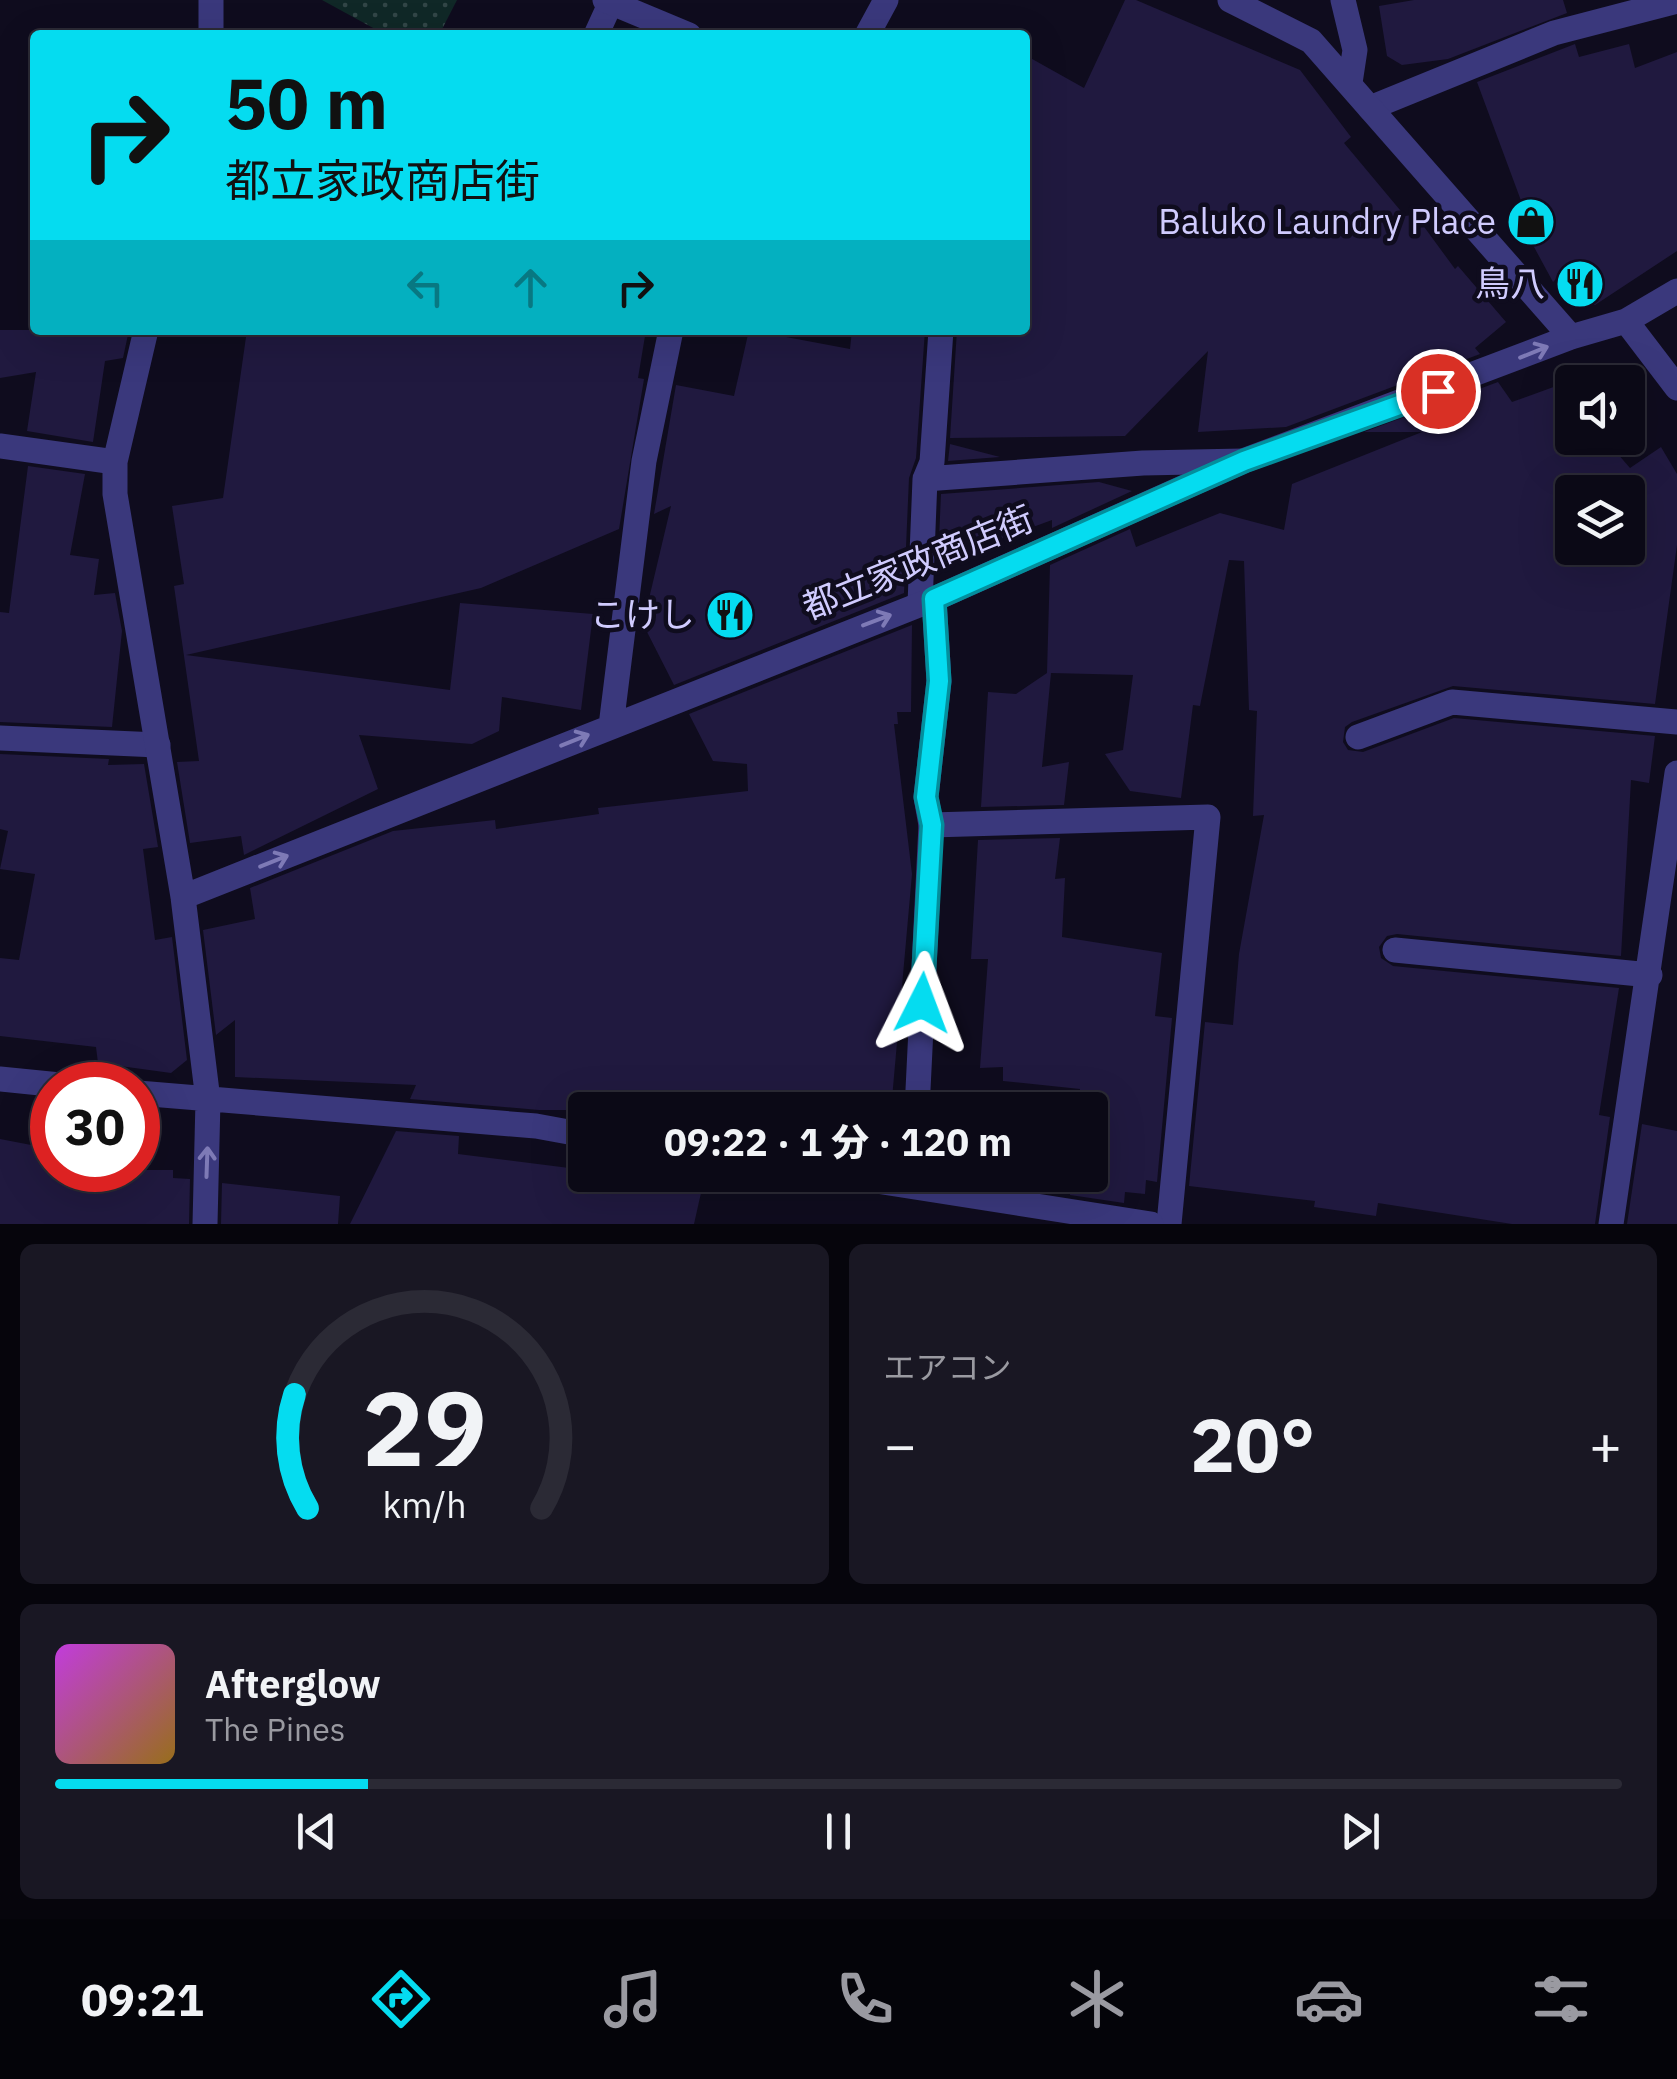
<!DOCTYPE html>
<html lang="ja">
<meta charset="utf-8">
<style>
:root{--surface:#0b0916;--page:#191723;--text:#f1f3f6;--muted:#9a9aa1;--line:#2b2a35;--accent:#05dcf0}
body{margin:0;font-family:"IBM Plex Sans","Noto Sans JP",sans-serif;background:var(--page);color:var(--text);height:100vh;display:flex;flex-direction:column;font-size:38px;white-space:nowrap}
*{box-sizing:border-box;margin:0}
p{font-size:32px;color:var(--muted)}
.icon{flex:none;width:55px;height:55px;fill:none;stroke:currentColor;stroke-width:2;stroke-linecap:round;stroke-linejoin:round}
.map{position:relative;height:1224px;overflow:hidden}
.drawer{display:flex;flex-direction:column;gap:20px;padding:20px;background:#06050c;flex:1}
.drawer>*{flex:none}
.banner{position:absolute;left:30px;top:30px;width:1000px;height:305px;border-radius:10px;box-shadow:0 10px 40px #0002,0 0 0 2px var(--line);background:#05dcf0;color:#111;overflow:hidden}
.buttons{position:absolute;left:1555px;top:365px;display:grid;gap:20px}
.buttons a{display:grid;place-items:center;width:90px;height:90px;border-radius:10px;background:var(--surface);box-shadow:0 10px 40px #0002,0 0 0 2px var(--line);font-size:50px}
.speed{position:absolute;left:30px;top:1062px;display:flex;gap:20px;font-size:50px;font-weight:700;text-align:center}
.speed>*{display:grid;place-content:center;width:130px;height:130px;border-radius:50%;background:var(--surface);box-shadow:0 10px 40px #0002,0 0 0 2px var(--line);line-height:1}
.speed .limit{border:15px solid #d22;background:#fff;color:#111}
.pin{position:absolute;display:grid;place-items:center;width:85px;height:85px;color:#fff;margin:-42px;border:5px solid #fff;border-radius:50%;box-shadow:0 2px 10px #0007}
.me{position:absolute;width:110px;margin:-55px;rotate:3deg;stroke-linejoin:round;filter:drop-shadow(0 0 8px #0008)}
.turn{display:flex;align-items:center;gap:35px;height:210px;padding:0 30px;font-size:45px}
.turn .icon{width:130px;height:130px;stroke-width:2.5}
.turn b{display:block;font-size:70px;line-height:85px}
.lanes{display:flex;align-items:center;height:95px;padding:0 30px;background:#0003;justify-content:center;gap:50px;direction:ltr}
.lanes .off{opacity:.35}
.big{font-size:75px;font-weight:800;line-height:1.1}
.drawer .card{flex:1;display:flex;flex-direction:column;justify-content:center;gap:15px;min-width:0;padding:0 35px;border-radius:15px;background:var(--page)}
.drawer .dial{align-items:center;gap:0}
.dial svg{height:260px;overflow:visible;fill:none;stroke:var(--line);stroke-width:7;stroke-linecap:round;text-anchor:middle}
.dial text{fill:var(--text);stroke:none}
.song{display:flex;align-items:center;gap:30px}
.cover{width:120px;height:120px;border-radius:15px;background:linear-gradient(135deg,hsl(290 70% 55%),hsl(40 70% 35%))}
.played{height:10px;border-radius:5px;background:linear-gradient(90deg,var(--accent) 20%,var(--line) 20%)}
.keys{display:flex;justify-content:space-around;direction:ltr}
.heat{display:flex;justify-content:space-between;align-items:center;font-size:55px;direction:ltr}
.drawer .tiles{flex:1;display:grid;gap:20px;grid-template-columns:1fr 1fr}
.card:last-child{grid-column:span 2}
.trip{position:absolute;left:568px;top:1092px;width:540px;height:100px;border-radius:10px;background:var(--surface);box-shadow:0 10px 40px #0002,0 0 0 2px var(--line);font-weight:800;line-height:100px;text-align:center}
.dock{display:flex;height:160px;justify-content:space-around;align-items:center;background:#040409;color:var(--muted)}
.dock .icon{width:70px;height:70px}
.dock .selected{color:var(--accent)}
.dock b{font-size:45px;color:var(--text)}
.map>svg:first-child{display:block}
.grass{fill:url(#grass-dots)}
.building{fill:#20193f;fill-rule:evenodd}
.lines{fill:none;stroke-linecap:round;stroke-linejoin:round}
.service{stroke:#3a387c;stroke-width:25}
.minor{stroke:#3a387c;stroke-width:25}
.oneway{stroke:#7e7ab6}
.route-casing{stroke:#038f9c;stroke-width:25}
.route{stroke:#05dcf0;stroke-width:18}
.labels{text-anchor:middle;stroke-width:9;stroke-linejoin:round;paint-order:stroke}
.poi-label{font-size:35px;fill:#d0cbfe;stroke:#0f0c1e;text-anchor:end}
.street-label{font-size:35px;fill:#d0cbfe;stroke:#0f0c1e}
</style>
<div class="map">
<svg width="1677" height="1224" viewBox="0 0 1677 1224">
<defs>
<pattern id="grass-dots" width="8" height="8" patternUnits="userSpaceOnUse" patternTransform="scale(2.5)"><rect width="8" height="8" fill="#102827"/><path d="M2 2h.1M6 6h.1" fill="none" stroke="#324647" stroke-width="1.8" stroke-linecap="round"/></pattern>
</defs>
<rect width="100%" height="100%" fill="#0f0c1e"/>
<path class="grass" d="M322,0H457L439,35H386Z"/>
<path class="building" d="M1125,0H1136L1300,70L1351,137L1344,143L1405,216L1412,215L1411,209L1455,269L1458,266L1506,322L1475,348L1480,354L1286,427L1198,432L1208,351L1125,436L950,438L957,330H1025V55L1084,88Z
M1414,0H1563L1567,13L1448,59L1402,65L1387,56L1379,6Z
M1575,44L1579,57L1629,44L1635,68L1677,52V251L1595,305L1573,300L1557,278L1553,282L1514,210L1523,206L1477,82Z
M0,330H129L123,358L105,361L93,442L27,431L36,372L0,378Z
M247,330H646L638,378L644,379L619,529L481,588L186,655L450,690L460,603L593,614L581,710L502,697L499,731L472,744L359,735L378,789L244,855L241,836L190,843L177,762L199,761L174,586L184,584L172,506L223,498Z
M749,330L850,349L852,330H925L916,458L909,478L904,593L674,685L643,624L671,506L654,514L676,385L734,396Z
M1498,382L1512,402L1559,385L1572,401V438H1604L1630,468L1661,447L1677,474V545L1655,704L1453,686L1352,722L1345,727L1343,742L1348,750L1363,752L1454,718L1655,736L1649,783L1631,780L1621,956L1397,934L1387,936L1379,947L1381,958L1393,966L1619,988L1599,1115L1610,1117L1595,1224H1512L1378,1203L1376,1216L1314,1207L1315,1201L1189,1186L1205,1022L1233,1025L1239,954L1264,815L1253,816L1257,711L1249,710L1244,561L1229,560L1200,706L1193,705L1181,798L1130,791L1105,754L1123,750L1133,675L1051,673L1042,767L1069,762L1064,805L981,807L988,692L1016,694L1047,673L1050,565L1130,529L1136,547L1220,513L1284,530L1292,484L1422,432H1364ZM1572,492H1628V548H1572Z
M950,444L1000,457L948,461Z
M28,466L85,474L70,555L99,559L94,595L115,593L122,631L112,727L0,722V612L9,613Z
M1099,482L1132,491L1052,528V520L938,562L941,494Z
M912,625L911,712H897L898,724H894L912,874L891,1110H539L410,1099L416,1085L235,1077V1020L216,1035L203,930L255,919L250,888L393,831L495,820L496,829L599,814L598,808L748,791L747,764L713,761L689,714Z
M0,754L109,759L108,765L144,764L158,847L143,849L155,940L172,937L187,1060L171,1073L98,1063L96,1047L0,1036V958L19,960L35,874L0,869L8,831L0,829Z
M1060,838L1055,879L1065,878L1062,937L1162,953L1155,1016L1172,1018L1157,1182L1146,1180L1145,1194L1125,1192L1124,1203L1070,1195L1072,1175H1090V1110H1078L1080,1089L1003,1081V1067L980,1068L988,959H971L978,840Z
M1642,1124L1677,1131V1224H1627Z
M396,1131L459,1136L458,1154L585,1170V1175L703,1184L694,1224H350Z
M0,1139L52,1149V1170H173V1178L190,1179L189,1224H0Z
M222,1183L340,1196L338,1224H221Z"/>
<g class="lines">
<path class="service" d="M596,35L611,2
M1370,108L1554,33L1677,1
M925,479L1143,463L1243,461
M920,604L925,479L932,462L941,330
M1358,737L1452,702L1677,722
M0,738L158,745
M931,825L1208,817L1169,1224
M1395,950L1650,975
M1611,1224L1677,773"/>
<path class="minor" d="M211,0V35
M605,0L689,35
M1230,0L1311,41L1571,337
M1343,0L1355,50L1350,83
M867,35L886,0
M1626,321L1677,388
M146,330L115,462V494L183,897L208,1100L205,1224
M0,446L115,462
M611,726L644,461L671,330
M183,897L934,599L1243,461L1571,337L1626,321L1677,291
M0,1079L60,1085
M138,1093L536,1126L585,1135
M917,1110L931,825L926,797L939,681L934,599
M838,1175L1151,1224"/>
</g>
<defs><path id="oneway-shaft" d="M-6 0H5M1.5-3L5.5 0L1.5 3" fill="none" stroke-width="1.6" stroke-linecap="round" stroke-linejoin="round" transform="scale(2.5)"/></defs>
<g class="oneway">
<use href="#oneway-shaft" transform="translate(1534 352) rotate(-22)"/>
<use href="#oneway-shaft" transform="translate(877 620) rotate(-21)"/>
<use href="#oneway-shaft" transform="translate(575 740) rotate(-22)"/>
<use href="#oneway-shaft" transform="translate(274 861) rotate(-22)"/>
<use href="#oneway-shaft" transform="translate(207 1162) rotate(-88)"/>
</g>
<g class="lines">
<g class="route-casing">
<path id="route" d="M922,1003L932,825L926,797L939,681L934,599L1244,461L1438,391"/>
</g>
<use href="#route" class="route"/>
</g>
<defs>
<g id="shop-disc" transform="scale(2.5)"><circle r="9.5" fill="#05dcf0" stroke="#0f0c1e"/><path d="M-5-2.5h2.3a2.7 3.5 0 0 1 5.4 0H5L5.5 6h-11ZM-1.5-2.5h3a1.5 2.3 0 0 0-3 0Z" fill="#111"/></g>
<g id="restaurant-disc" transform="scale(2.5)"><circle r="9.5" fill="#05dcf0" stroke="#0f0c1e"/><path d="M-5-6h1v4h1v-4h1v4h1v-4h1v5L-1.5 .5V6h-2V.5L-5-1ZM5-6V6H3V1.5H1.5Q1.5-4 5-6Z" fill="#111"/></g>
</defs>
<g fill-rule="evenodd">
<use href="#shop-disc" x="1531" y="222"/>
<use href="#restaurant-disc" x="1580" y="284"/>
<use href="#restaurant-disc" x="730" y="615"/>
</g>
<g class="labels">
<g class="poi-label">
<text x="1496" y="234">Baluko Laundry Place</text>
<text x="1545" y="296">鳥八</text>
<text x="695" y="627">こけし</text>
</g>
<g class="street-label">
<text transform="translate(918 563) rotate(-22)" y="12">都立家政商店街</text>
</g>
</g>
</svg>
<div class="buttons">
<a><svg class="icon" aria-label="sound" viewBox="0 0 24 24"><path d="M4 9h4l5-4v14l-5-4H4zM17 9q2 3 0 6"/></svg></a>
<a><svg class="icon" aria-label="layers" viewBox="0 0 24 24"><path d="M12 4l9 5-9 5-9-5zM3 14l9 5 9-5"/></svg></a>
</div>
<div class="speed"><div class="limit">30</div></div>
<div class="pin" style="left:1438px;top:391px;background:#d93025"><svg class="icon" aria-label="arrive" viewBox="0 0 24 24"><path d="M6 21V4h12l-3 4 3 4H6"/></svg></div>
<svg class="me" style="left:922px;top:1003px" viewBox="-20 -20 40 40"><path d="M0-17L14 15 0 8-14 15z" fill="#05dcf0" stroke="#fff" stroke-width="4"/></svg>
<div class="trip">09:22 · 1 分 · 120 m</div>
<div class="banner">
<div class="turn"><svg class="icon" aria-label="right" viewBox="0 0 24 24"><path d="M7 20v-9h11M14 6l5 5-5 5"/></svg><div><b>50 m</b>都立家政商店街</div></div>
<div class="lanes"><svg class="icon off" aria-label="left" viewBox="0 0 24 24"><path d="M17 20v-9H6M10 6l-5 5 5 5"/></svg><svg class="icon off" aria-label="ahead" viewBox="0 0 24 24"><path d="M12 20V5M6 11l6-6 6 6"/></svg><svg class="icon" aria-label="right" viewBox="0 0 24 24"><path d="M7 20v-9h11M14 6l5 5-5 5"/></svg></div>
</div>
</div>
<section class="drawer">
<div class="tiles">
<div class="card dial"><svg viewBox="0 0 100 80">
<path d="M14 69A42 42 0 1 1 86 69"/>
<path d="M14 69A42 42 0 0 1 10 34" stroke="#05dcf0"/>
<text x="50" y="56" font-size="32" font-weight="700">29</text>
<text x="50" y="72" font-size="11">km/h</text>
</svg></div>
<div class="card"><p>エアコン</p>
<div class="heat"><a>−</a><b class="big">20°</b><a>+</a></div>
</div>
<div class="card">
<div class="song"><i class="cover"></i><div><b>Afterglow</b><p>The Pines</p></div></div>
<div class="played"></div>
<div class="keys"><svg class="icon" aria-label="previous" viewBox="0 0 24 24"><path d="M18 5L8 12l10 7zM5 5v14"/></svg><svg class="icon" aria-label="pause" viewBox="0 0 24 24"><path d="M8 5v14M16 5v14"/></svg><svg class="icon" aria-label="next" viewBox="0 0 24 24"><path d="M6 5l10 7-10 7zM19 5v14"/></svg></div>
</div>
</div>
</section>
<nav class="dock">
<b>09:21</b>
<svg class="icon selected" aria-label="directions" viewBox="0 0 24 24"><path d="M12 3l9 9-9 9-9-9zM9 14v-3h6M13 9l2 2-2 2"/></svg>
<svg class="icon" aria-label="music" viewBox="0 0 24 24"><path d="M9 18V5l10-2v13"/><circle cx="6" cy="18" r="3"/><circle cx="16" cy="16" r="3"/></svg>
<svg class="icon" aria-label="phone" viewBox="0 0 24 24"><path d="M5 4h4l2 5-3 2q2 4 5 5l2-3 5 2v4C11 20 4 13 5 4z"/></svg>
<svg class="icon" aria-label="climate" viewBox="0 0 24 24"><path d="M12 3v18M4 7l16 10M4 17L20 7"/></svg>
<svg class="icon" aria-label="car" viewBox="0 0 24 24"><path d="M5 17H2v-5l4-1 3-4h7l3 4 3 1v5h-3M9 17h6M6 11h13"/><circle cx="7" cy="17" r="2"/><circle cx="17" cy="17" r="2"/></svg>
<svg class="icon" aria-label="filters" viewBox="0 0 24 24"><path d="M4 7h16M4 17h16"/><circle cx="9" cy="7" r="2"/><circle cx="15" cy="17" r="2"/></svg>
</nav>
